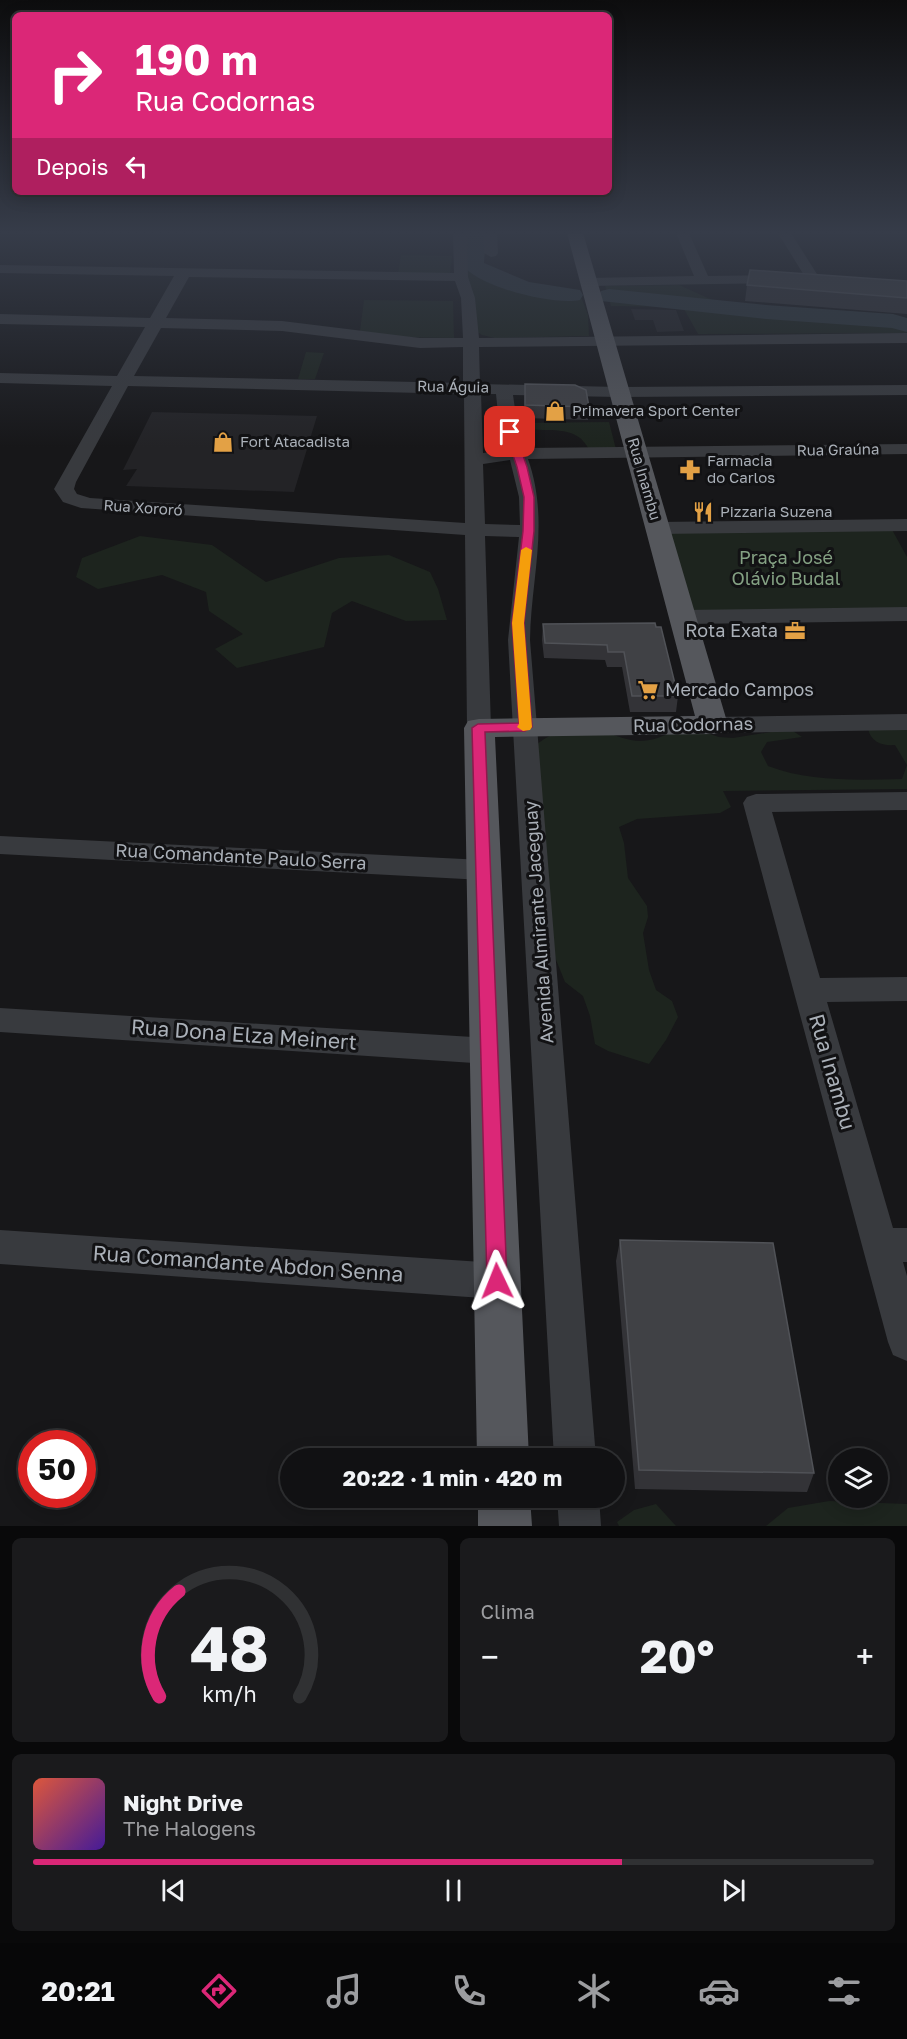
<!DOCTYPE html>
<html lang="pt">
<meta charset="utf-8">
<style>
:root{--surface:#111113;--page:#1a1a1c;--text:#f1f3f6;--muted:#9c9da0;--line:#303133;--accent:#db2777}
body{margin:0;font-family:"Golos Text",sans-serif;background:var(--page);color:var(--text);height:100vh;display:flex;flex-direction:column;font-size:22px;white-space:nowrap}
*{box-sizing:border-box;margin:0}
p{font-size:20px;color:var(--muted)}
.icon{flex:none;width:33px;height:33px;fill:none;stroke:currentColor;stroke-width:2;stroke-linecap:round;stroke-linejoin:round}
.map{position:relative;height:1526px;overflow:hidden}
.details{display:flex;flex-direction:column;gap:12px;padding:12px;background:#09090a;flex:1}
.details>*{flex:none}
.banner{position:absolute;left:12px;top:12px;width:600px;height:183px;border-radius:9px;box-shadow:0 3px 15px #0003,0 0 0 2px var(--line);background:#db2777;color:#fff;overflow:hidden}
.tools{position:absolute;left:828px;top:1448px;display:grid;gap:12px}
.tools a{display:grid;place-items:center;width:60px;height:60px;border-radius:50%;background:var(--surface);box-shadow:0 3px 15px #0003,0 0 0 2px var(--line);font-size:30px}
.speed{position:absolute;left:18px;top:1430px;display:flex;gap:12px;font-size:30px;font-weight:700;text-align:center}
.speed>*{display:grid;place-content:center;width:78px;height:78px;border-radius:50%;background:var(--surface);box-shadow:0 3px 15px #0003,0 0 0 2px var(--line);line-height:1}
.speed .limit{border:9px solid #d22;background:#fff;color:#111}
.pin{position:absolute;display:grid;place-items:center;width:51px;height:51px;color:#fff;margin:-26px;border-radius:12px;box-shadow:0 3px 9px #0006}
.me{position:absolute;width:66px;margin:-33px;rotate:358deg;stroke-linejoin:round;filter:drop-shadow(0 0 4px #0008)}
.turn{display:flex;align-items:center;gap:21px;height:126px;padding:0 24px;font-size:27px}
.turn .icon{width:78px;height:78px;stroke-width:2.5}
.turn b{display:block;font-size:42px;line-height:51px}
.then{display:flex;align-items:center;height:57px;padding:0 24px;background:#0003;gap:12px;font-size:22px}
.big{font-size:45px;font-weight:700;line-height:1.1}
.details .tile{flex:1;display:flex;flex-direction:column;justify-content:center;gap:9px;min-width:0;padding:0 21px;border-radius:9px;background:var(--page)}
.details .dial{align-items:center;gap:0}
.dial svg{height:156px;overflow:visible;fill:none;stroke:var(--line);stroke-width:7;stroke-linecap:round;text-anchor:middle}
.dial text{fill:var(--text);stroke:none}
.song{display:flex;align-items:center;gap:18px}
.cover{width:72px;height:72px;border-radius:9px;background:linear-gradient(135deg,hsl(10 70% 55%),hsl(260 70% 35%))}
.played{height:6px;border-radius:3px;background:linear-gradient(90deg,var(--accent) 70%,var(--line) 70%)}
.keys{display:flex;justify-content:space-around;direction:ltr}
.heat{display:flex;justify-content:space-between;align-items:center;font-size:33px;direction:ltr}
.details .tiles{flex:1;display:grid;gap:12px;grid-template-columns:1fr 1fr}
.tile:last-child{grid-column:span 2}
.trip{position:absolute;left:280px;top:1448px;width:345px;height:60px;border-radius:30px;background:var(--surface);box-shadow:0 3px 15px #0003,0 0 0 2px var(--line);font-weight:700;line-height:60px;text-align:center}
.menu{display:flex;height:96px;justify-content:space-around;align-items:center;background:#070708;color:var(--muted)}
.menu .icon{width:42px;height:42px}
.menu .active{color:var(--accent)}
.menu b{font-size:27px;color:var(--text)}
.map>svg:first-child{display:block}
.built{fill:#232326}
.green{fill:#1d241e}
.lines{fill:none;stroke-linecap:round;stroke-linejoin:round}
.river{fill:#2e373c;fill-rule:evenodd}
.minor{fill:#383a3e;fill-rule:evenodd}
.major{fill:#55575c;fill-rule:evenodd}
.wall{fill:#333337}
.building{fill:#404145;stroke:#505257;stroke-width:1.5}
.route{fill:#db2777;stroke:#8e194d;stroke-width:1.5}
.slow{fill:#f59e0b}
.labels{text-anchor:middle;stroke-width:6;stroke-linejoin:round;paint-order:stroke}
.far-street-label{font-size:15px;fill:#aab0b8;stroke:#121214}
.far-poi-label{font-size:15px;fill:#aab0b8;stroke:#121214;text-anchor:start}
.park-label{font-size:18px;fill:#84a183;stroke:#121214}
.poi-label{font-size:18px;fill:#aab0b8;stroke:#121214;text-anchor:end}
.street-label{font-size:18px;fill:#aab0b8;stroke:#121214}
.near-street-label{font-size:21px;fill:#aab0b8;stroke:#121214}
</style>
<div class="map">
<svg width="907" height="1526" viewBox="0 0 907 1526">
<rect width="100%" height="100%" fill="#171719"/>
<path class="built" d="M631,309L676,310L684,331L657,332L653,320H635Z
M152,412L317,416L294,492L126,486L137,469L123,470Z"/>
<path class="green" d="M465,233H479L476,263L482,270L522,280L542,289L576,293L581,297L588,315L589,336L495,338L482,335L476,331L468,282Z
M401,255L452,256L450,274H398Z
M679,285L719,303L907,318V333L698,334L684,309L677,307L611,306L605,286Z
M364,300L453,301L454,338L393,337L360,331Z
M306,352L324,353L315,379H298Z
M609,422L617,453H592C588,448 584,441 580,438C560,423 533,437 514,423Z
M890,526L907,557V609L688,611L665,529Z
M140,536L212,545L266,582L339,558L389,555L430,572L438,589L447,620L406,621L352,601L332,613L324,647L237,668L215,649L243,634L209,611L206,592L162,575L98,589L76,577L82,558Z
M688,727L719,737L733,738L790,729L802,737L767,742L761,752L768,766C809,782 857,780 902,779L907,765L895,745C882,746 871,742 868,729L907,728V789L723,791L731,807L720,813L637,819L619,827L624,843L628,878L647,906L648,917L643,933L649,970L656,990L672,1001L678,1017L666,1040L649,1064L608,1051L595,1044L590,1016L583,996L565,982L548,940L535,746C553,729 580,726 604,732C616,735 628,741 640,741C658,741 670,731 688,727Z
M829,1501L907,1504V1526H766L788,1508Z
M656,1504L676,1526H619L617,1522L634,1510Z"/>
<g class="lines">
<path class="river" d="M466,233H486L484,263L529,282L580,290L583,295L580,300C555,306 478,287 463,265Z
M609,289L766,305L893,314L907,318V332L892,328L766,319L601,301L598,296L601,291Z"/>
<path class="minor" d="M453,233H467L468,277L475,298L479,338L907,333V343L479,347L480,384L619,387L907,385V395L619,397L513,395L517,423L525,448L907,444V454L528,459C550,522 531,577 530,640L596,1458H554L508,640L519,537L485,536L491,728L488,733L479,736L470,733L467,728L465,535L81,508L63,502L54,489L112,386L0,383V373L117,376L145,327L0,324V314L150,318L174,276L0,273V265L454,273ZM189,277L455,281L461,298L463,338H420L282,321L166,318ZM161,328L282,331L420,348L463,347V383L134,376ZM128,386L464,394L465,523L90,498L77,494L74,489L76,482ZM481,394H496L499,423L507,450L483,453ZM510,460L519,497L520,525L485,524L483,464Z
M483,233H497L498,253L496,256L491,257L484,253Z
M676,233H689L708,276L782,275L789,279L782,283L588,286L581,282L588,278L694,276Z
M778,233H791L822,282L820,285H810Z
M907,519V531L657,534L650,532L647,528L650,524L657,522Z
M907,607V621L682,624L674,622L671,617L674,612L682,610Z
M907,714V730L713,733L704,730L701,725L704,720L713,717Z
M907,792V810L772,812L820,978L907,977V1001L827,1002L893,1228H907V1262H903L907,1276V1361L893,1355L888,1342L743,803L747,797L756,794Z
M0,836L483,860L493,863L497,870L493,877L483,880L0,854Z
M0,1008L489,1038L500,1042L505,1051L500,1060L489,1064L0,1032Z
M0,1230L497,1263L510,1269L516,1281L510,1293L497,1299L0,1264Z
M557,1497H599L601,1526H559Z"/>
<path class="major" d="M567,233H583L728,725L724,732L713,734L495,737L529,1458H477L464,728L468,721L479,719L695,716Z
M478,1497H530L532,1526H478Z"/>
</g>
<path class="wall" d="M907,281V314L745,301L747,285Z
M525,384L589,407L588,420L524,418Z
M543,624L656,627L678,696L676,712H630L622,667H607L605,660L544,658L542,640Z
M620,1240L814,1473L807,1492L635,1489L616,1261Z"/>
<path class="building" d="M750,270L907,281V298L747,285Z
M525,384L575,385L586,390L589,407L525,405Z
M655,623L656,627H661L678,696H632L624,652H608L607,645L545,643L543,624Z
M620,1240L773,1243L814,1473L639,1470Z"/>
<linearGradient id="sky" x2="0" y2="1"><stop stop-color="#0d0d0e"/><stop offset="0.52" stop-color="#363c49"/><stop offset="1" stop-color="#363c49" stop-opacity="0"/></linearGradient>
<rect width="907" height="447" fill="url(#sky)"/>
<path class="route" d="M510,429L515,432L527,467L534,497V531L524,623L532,727L525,731L485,732L507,1281L504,1288L497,1291L490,1288L487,1281L472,728L478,724L519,723L512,623L523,531L524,497L517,467L505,432Z"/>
<path class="slow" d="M526,547L532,550L524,623L532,727L530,730L523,731L517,727L519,724L512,623L521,550Z"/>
<defs>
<g id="shop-bare" transform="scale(1.62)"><path d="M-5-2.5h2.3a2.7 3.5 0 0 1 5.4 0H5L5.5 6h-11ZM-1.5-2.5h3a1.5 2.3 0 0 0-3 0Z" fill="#e3a145" stroke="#121214" stroke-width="2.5" paint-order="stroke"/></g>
<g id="pharmacy-bare" transform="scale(1.62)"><path d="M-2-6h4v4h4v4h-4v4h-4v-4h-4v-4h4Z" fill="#e3a145" stroke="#121214" stroke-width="2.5" paint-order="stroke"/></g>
<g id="restaurant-bare" transform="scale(1.62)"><path d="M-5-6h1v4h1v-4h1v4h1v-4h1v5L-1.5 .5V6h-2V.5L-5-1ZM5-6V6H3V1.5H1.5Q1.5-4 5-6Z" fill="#e3a145" stroke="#121214" stroke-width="2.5" paint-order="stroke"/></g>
<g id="office-bare" transform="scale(1.62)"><path d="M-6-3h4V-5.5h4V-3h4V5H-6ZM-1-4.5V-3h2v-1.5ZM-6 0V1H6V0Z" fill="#e3a145" stroke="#121214" stroke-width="2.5" paint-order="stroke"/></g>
<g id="supermarket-bare" transform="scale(1.62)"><path d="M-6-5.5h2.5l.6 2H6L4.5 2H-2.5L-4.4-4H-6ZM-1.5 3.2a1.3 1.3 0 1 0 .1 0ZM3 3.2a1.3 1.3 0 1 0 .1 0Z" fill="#e3a145" stroke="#121214" stroke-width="2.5" paint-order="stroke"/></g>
</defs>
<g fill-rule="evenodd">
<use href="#shop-bare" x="555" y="411"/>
<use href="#shop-bare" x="223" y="442"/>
<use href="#pharmacy-bare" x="690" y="470"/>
<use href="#restaurant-bare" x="703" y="512"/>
<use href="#office-bare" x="795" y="631"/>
<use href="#supermarket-bare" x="648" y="690"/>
</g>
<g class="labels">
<g class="far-street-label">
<text transform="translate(453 387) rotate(1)" y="5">Rua Águia</text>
<text transform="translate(838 450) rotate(-1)" y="5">Rua Graúna</text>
<text transform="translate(644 479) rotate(74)" y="5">Rua Inambu</text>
<text transform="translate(143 508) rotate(4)" y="5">Rua Xororó</text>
</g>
<g class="far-poi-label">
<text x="572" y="416">Primavera Sport Center</text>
<text x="240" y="447">Fort Atacadista</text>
<text x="707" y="466">Farmacia<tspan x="707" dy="17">do Carlos</tspan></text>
<text x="720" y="517">Pizzaria Suzena</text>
</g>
<g class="park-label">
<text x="786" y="564">Praça José<tspan x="786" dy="21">Olávio Budal</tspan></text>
</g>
<g class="poi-label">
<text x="778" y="637">Rota Exata</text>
<text x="665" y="696" text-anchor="start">Mercado Campos</text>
</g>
<g class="street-label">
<text transform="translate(693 725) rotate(-1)" y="6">Rua Codornas</text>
<text transform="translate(241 857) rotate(3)" y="6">Rua Comandante Paulo Serra</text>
<text transform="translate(539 922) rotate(-94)" y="6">Avenida Almirante Jaceguay</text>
</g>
<g class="near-street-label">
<text transform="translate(244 1035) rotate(4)" y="7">Rua Dona Elza Meinert</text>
<text transform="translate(832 1072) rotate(74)" y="7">Rua Inambu</text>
<text transform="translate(248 1264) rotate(4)" y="7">Rua Comandante Abdon Senna</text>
</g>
</g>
</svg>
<div class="tools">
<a><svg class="icon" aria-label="layers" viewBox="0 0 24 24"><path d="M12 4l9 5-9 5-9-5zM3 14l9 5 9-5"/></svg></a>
</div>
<div class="speed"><div class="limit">50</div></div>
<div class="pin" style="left:510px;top:432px;background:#d93025"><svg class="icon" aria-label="arrive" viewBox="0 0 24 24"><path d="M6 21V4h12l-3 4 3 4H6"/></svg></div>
<svg class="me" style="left:497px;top:1281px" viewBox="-20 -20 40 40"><path d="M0-17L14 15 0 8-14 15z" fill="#db2777" stroke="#fff" stroke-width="4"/></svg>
<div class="trip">20:22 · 1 min · 420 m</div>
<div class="banner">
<div class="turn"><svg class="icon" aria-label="right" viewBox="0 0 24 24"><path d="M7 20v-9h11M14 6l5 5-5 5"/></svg><div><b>190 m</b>Rua Codornas</div></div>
<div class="then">Depois<svg class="icon" aria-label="left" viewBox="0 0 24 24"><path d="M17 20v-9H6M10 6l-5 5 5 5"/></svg></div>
</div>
</div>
<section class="details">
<div class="tiles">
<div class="tile dial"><svg viewBox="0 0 100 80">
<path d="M14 69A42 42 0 1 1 86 69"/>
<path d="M14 69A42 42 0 0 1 24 15" stroke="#db2777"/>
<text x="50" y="56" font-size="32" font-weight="700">48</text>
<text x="50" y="72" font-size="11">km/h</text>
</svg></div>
<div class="tile"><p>Clima</p>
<div class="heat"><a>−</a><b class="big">20°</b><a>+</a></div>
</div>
<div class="tile">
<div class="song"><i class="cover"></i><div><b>Night Drive</b><p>The Halogens</p></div></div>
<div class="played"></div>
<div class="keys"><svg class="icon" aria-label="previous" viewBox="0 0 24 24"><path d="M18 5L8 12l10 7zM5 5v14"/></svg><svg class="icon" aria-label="pause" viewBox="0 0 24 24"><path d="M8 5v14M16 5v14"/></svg><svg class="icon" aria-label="next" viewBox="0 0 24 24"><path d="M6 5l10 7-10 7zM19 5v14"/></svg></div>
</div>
</div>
</section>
<nav class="menu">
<b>20:21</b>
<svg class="icon active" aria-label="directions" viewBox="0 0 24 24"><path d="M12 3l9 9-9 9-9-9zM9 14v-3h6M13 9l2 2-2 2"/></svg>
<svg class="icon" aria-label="music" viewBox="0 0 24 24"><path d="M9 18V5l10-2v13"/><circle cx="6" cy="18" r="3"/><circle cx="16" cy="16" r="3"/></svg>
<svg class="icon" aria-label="phone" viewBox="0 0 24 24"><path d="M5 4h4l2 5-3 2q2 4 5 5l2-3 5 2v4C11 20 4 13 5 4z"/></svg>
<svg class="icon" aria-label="climate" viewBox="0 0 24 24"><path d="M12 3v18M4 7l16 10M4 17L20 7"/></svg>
<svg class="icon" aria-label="car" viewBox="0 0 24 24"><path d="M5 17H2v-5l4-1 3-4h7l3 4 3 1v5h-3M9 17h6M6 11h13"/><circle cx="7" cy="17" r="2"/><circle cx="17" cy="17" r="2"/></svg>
<svg class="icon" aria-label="filters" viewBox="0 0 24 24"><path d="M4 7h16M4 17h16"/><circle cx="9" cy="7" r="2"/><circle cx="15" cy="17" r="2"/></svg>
</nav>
